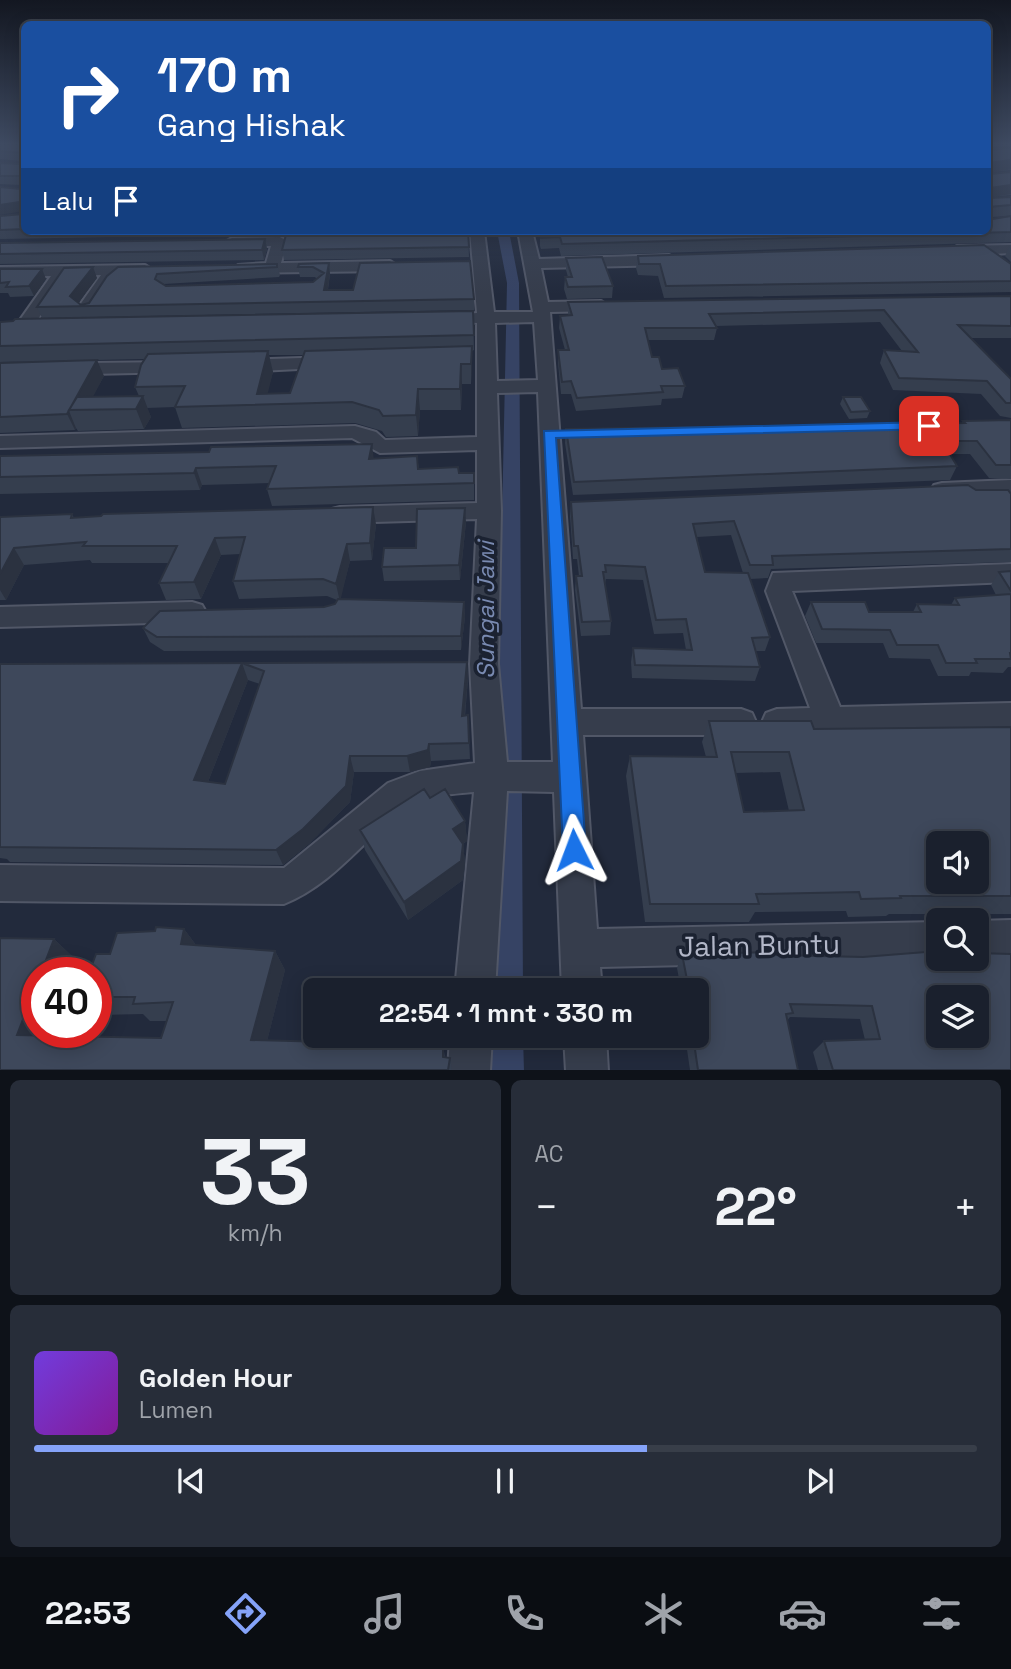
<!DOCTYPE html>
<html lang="id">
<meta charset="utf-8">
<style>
:root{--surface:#1a202d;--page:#272d39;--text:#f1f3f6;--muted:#9fa3aa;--line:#383e49;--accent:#85a3f9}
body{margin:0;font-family:"Space Grotesk",sans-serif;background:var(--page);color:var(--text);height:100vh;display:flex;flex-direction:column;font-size:26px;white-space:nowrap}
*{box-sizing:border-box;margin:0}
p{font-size:23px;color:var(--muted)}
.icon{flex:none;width:38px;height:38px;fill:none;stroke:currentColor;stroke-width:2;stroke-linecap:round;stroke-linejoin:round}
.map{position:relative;height:1070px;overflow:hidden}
.details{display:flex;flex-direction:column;gap:10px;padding:10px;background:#0e1219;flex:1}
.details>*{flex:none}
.banner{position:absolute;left:21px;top:21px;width:970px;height:214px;border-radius:10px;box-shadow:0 4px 18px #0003,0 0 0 2px var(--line);background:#1a4fa0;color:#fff;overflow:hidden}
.controls{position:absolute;left:926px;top:831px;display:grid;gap:14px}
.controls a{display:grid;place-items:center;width:63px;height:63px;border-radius:10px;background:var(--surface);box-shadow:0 4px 18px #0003,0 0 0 2px var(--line);font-size:35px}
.speed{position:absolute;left:21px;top:957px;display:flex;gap:14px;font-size:35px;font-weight:700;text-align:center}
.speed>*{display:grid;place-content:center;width:91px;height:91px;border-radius:50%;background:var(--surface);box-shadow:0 4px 18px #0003,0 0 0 2px var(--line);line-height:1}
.speed .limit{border:10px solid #d22;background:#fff;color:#111}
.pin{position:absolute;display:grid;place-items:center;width:60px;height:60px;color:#fff;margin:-30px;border-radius:14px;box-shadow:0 4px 10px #0006}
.me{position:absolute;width:77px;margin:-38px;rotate:357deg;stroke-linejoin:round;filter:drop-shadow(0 0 5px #0008)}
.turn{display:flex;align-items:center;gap:24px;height:147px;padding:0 21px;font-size:32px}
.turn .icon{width:91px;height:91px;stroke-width:2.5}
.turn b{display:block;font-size:49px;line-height:60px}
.then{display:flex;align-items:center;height:66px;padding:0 21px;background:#0003;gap:14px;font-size:26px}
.big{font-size:52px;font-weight:700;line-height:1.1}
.details .card{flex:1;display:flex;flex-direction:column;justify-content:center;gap:10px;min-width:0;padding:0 24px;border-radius:10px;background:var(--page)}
.details .dial{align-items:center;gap:0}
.dial b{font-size:91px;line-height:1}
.song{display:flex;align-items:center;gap:21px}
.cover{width:84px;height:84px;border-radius:10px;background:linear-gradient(135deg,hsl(260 70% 55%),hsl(290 70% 35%))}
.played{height:7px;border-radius:4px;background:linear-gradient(90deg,var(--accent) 65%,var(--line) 65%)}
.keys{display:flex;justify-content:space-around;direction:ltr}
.heat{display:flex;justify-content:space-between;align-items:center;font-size:38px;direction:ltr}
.details .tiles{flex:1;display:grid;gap:10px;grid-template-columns:1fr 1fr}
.card:last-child{grid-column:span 2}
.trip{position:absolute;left:303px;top:978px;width:406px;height:70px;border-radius:10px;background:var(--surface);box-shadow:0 4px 18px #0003,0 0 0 2px var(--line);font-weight:700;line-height:70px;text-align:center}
.tabs{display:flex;height:112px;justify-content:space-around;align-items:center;background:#0a0d12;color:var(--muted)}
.tabs .icon{width:49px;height:49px}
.tabs .active{color:var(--accent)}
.tabs b{font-size:32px;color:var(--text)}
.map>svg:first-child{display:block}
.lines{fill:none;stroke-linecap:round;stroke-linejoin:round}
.canal{fill:#364364;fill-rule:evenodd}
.minor-casing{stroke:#515767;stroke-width:4}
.minor{fill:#363d4c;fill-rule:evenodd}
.wall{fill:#353e4e;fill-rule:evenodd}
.shaded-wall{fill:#2b3240}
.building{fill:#3e485b;stroke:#2b3240;stroke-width:2;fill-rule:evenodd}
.route{fill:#1a73e8;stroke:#114b97;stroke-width:2}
.labels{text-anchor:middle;stroke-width:7;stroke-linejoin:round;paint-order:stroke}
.water-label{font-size:24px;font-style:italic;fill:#798ab1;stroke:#1b2231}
.near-street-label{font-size:28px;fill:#b2b7c8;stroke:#1b2231}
</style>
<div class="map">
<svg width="1011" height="1071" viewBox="0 0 1011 1071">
<rect width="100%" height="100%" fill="#222a3c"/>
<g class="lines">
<path class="canal" d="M497,231H509L519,283L523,990H492L507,283Z
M491,1036H523L524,1071H490Z"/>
<g class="minor-casing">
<path id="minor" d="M470,231H484L494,312H533L518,231H532L539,259L669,255L677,260L669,265L541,268L548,302L601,301L609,306L601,311L550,312L581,709H741L752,713L756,722L752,731L741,735H583L597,929L938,922L940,959L600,967L602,990H562L554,792L507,791L495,990H455L474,792C455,794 428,795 411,805C364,836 338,882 284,904L0,901V865L284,868L388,783L420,771L475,763L470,664L477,519L340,523L332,521L328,515L332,509L340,507L477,503V450L380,453L352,438L0,448V436L355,426L376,432L385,440L477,437V323L465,322L462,318L465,314L477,313ZM534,322L538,380L497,381L495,323ZM538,392L553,762H507L498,664L501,511L497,393Z
M280,237L287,241L281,263L390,261L398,266L390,271L244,273L236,268L238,265L266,263L271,246H232L225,242L232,238Z
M1011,245V253L957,256L949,251L957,246Z
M145,265L153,270L151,273L121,275L109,285L91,313L85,314L77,309L101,275L67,276L36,322L52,324L55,328L52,332C42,334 23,335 15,327L51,276L0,277V267Z
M332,357L341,363L339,367L238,372L229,366L238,360Z
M174,362L181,364L183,368L181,372L0,376V364Z
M1011,480V494L942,497L934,495L931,490L934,485L942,483Z
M1011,564V582L792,591L840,707L1011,703V729L831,735H777L766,731L762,722L766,713L777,709L810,708L766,591L773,573Z
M192,602L202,605L206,612L202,619L192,622L0,627V607Z
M1011,920V958L976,959V921Z
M450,1036H492L490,1071H448Z
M564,1036H606L608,1071H566Z"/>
</g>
<use href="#minor" class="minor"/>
</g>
<path class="wall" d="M0,145H24V231H468L469,257L284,260L282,250L286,238L280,234L0,239V216L22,214L21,185L0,184V163L21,164V161L0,159Z
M987,145H1011V146L990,147L991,150L1011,147V170L991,172V174L1011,172V195L991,197V198L1011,197V216L991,217L992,219L1011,216V242L561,256L559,248L541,249L540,246V235L987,231Z
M535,231H616L535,232Z
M265,239L267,249L264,260L0,264V243Z
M1010,245H1011V262L1005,256Z
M638,256L1011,264V292L664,298L658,276L638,275L636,268Z
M566,258L613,286L612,298L567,299L564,289L565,277H568L566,270Z
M329,263L330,274L328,290L474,299V310L42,318L37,307L97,278L78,303L81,305L89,303L107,276L277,264L280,275L279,277L164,284L166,286L313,282L317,279L315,277H300L298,267Z
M0,269L46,279L34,296L10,297L8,293H0Z
M1011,296V338H971L1011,379V418L1000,416L981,394L893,390L880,363L884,350L902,351L880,322L716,326L717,328L714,340H648L652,357L662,369L685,386L682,398L662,399L661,405L576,411L571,394H561L558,363V350H565L559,328L560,316L568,315V302Z
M473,311L474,350L472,351L471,384H462L461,410H420L418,436L386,437L382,431L355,423L182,428L175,407L147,408L151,417L144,429L78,431L76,428L75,430L0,433V363L104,376L92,397L139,396L135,387L145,359L0,362V322ZM269,355H303L290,393H267L273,372Z
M843,397L870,411L867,418L849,419L840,404Z
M1011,420V479L989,478L970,454H950L957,466L950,480L573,495L565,443L566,429L962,423L963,421Z
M0,456L374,459L417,456L419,469L459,473H474V500L272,506L267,489L270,483L202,485L200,490L0,494Z
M976,490L1011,494V562L771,569L768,578L750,579L770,637L765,651H756L760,667L755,681L632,678L631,662L633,648L686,650L683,633L654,634L643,580L606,579L605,584L611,621L610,635L581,636L575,590L576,576H579L577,559H573L570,516L571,502ZM731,535L743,573L705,572L697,537Z
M72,514L74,518L376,524L372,560L350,561L340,599L464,602L465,617L461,650L164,651L150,642L143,628L324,607L335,604L337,600L327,596L239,599L233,581L240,554L221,555L201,599L166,600L159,583L169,563H92L90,560L24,565L6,600H0V517Z
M466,522L460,580L384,581L382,567L416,548Z
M1011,571V667H1008L1003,673L971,672L969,676H938L930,659L889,658L883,643H816L805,616L811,602L869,612H913L917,604L951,605L955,598L996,595L991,585L999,572Z
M467,662L468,679L465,716L468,715L470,759L431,761L430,767L410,772H354L350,802L309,844L283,865L10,862L7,859L0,858V664ZM248,680L260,684L225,784L208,782Z
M709,721L814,729L1011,727V914H889L886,916L848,917L846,911L755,912L749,922H645L626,776L630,756L706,757L702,742ZM780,772L789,811L744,812L735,773Z
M430,798L465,821L467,841L463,844L465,863L463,880L408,920L365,850L360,830Z
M156,927L184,929L196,945L275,951L285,970L267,1041L443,1045L445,1058H450L452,1070H0V938L54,939L74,958L68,973H37V1032H46L45,1035L161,1038L167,1021H150L143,1014L100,1015L96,1012V973H89L96,954H110L117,933L155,931Z
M682,954L777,955L1011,1070H818L813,1052L824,1041L865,1040L860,1019L790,1017L787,1021L798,1070H690L685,1036H696V990H681L677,968Z"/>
<path class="shaded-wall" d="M1011,160V169L987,173L988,163Z
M1011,185V194L987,198L989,188Z
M20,202L24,211L0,215V205Z
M265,239L267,249L264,260L262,250Z
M329,263L330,274L326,301L324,290Z
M93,267L97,278L75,307L70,296Z
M42,269L46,279L34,296L29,286Z
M472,346V367L471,384V364Z
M268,351L273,372L265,405L257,394Z
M97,360L104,376L86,410H69Z
M461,364L462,384L461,410L460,389Z
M418,389L420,410L418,436L416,415Z
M143,396L151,417L144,429L136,409Z
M69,411L76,428L75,430L67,414Z
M372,444L374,461L369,459Z
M196,468L202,485L200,490L194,473Z
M373,507L376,524L372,560L370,543Z
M465,508L466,522L460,580L459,565Z
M215,538L221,555L201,599L194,582Z
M347,544L350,561L340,602L336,584Z
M14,548L24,565L6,600L0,590V574Z
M464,602L465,617L461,650V636Z
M467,662L468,679L463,732L462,716Z
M242,663L248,680L202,797L194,780Z
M429,744L431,761L430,767L410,772L407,756Z
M350,756L354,772L350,802L309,844L283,865L276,850Z
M465,821L467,841L455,849L453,829Z
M463,844L465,863L463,880L408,920L404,902Z
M184,929L198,948L181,944Z
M54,939L74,958L68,973H41Z
M275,951L285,970L263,1057L251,1040Z
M37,983V1032H46L40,1051L17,1035Z"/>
<path class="building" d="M0,145H24V229L0,230V216L22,214L20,202L0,205V187L20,189L22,176H0V163L21,164L23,153L0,151Z
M987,145H990L991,150L1011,147V160L988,163L991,174L1011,172V185L989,188L991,198L1011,197V205L989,207L992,219L1011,216V232L562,244L560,237L541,238L540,235L656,231H987Z
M287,231H468L469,247L282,250Z
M265,239L262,250L0,254V243Z
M984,245L1011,264V281L666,286L660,264H639L638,256Z
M602,257L613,286L568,287L565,277H572L566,258Z
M470,261L474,299L37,307L64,268L93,267L70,296L81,305L89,303L107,276L118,267L277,264V267L157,274L155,279L166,286L313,282L324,273L313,267H298L299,264L329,263L324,290H353L360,263Z
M0,269H42L29,286L6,287L9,282L0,283Z
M1011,296V326L958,325L1011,379V403H1006L987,381L899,378L884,350L918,352L884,310L709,314L717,328H645L652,357H659L662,369L678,368L685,386H661L663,392L577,398L571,381L562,382L558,350H569L560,316L572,315L568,302Z
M473,311L474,335L0,346V322L13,321L15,319Z
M472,346L471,364H461L460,389H418L416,415L383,416L379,410L352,402L175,407L185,386L135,387L141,365L148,354L268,351L257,394L290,393L305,351Z
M97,360L67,414L0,417V363Z
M143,396L136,409L69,410L77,397Z
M843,397H861L870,411L851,412Z
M1011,420V465H996L977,441H942L957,466L574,482L566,429L965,423L963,421Z
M372,444L369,459L417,456L418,469L458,467L459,473H474V483L267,489L276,466L196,468L194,473L0,477V456L209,452L211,447Z
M968,485L976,490H1008L1011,494V549L772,556L773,565H750L734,521L693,524L705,572L748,573L770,637L752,638L760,667L635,665L633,648L692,650L686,619L656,620L645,567L605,565L606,572H603L611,621L582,622L576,576H582L578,546H574L571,502Z
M373,507L370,543L347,544L336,584L323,579L233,581L245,537L215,538L194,582L159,583L177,546H83L86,542L14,548L0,574V517L72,514L71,518L101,516L103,514Z
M465,508L459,565L382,567L384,548H416L417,509Z
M1011,571V591L999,572Z
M1011,594V653H1010L1011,659H975L977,663H946L938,645H897L890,630L822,629L811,602H865L869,612H921L917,604L959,605L955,598Z
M338,599L464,602L461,636L157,637L143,628L160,611L324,607L335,604Z
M467,662L462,716L468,715L469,743L429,744L428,750L407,756H350L346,786L303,829L276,850L0,847V664ZM242,663L264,671L225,784L194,780Z
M709,721H811L814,729L1011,727V896H900L901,898L861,899L859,892L756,894L759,904H650L630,756L717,757ZM731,752H789L804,810L744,812ZM938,844H976V882H938Z
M424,789L430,798L445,789L465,821L453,829L463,844L461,861L404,902L360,830Z
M156,927L184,929L181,944L275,951L251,1040L443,1045V1057L450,1058L448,1070H0V938L54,939L41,973H37V983L17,1035L161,1038L173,1002L133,1004L135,997H96V973H89L96,954H110L117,933L155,931Z
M938,951V959H976V953L1011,954V1070H833L824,1041L880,1039L872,1006L790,1004L793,1013L786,1014L798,1070H698L693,1036H696V990H689L682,954L777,952V955L863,957ZM938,998H976V1036H938Z"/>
<linearGradient id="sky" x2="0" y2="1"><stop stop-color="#131721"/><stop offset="0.49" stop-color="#3e4a61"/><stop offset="1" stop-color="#3e4a61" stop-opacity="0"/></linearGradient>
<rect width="1011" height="294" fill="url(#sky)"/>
<path class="route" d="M929,422L934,423V429L556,438L586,850L582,858L574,861L566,858L563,850L544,431Z"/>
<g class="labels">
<g class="water-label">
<text transform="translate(486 610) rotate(-90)" y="8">Sungai Jawi</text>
</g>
<g class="near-street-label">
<text transform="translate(759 945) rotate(-1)" y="10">Jalan Buntu</text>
</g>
</g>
</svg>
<div class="controls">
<a><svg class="icon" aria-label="sound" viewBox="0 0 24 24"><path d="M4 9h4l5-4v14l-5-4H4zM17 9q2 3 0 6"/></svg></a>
<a><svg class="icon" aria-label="search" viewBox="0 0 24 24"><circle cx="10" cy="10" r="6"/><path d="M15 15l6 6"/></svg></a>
<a><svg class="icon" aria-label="layers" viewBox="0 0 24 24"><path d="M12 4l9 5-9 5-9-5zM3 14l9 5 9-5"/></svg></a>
</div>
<div class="speed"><div class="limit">40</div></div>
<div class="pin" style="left:929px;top:426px;background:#d93025"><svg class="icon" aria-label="arrive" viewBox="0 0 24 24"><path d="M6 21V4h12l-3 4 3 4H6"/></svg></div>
<svg class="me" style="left:574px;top:850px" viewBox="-20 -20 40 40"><path d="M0-17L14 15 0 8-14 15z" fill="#1a73e8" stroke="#fff" stroke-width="4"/></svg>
<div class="trip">22:54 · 1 mnt · 330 m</div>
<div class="banner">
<div class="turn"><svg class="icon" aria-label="right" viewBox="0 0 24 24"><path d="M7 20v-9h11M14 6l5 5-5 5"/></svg><div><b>170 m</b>Gang Hishak</div></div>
<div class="then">Lalu<svg class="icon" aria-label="arrive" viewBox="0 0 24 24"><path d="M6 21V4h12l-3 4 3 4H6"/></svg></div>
</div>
</div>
<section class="details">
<div class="tiles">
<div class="card dial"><b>33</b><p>km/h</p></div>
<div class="card"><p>AC</p>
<div class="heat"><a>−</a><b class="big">22°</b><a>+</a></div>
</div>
<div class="card">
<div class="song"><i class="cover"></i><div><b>Golden Hour</b><p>Lumen</p></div></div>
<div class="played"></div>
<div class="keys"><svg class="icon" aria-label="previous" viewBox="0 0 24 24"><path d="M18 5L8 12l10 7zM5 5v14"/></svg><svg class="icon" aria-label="pause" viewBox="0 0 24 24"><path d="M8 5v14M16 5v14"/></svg><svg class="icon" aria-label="next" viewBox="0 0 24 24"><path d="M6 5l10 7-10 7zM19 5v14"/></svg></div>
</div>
</div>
</section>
<nav class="tabs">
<b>22:53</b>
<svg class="icon active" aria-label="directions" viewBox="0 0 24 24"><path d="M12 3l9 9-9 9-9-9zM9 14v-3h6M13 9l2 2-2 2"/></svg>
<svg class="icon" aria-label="music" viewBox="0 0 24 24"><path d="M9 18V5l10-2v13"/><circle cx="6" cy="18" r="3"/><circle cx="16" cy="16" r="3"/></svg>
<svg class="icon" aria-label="phone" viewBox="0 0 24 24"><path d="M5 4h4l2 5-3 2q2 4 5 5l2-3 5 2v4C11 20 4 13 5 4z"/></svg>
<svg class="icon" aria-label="climate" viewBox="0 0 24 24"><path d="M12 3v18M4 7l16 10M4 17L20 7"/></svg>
<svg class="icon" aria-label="car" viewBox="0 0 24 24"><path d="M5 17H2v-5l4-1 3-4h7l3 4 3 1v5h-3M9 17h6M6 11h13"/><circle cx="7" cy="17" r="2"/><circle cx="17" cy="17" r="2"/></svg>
<svg class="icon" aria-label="filters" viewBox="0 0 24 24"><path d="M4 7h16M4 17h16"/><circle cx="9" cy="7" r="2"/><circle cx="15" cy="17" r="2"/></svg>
</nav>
